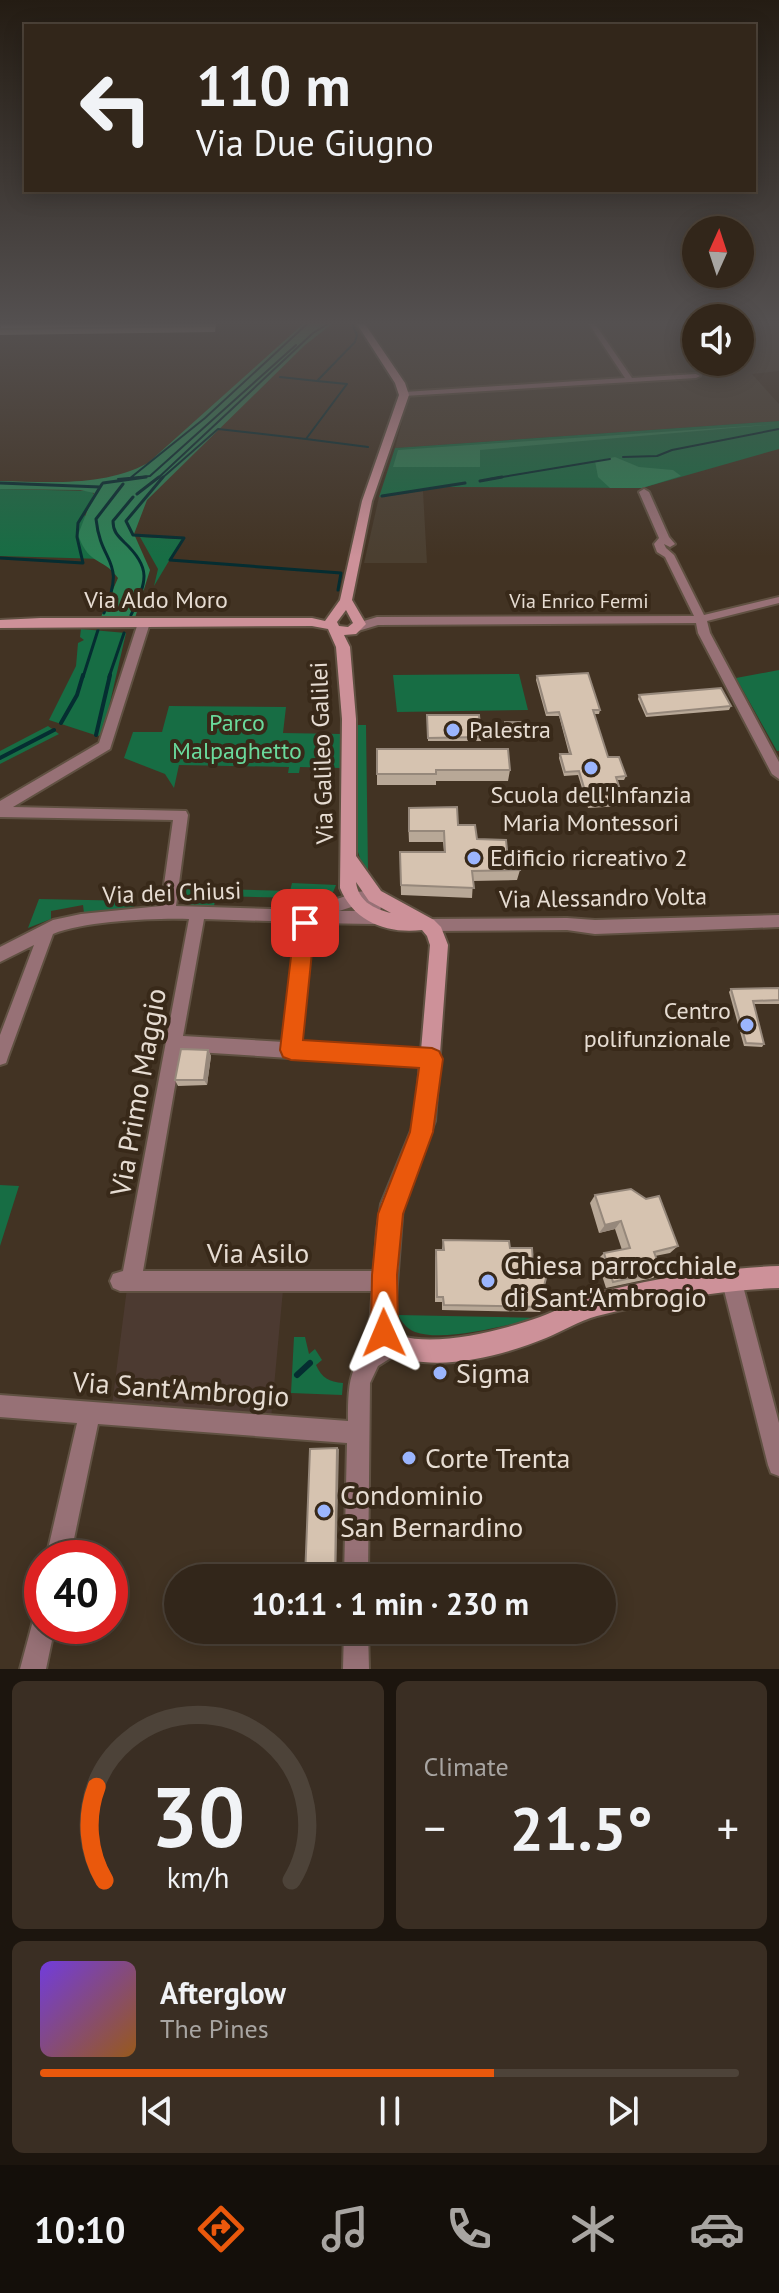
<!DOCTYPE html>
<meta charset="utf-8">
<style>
:root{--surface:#32261a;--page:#3a2e23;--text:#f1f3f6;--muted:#a8a5a2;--line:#4d4339;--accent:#ea580c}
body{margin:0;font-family:"PT Sans",sans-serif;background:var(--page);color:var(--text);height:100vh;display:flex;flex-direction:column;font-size:30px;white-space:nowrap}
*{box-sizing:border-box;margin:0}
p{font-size:26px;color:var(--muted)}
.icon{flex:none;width:44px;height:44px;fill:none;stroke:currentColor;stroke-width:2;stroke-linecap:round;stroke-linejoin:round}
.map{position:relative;height:1669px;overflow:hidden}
.drawer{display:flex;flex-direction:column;gap:12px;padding:12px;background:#1c150e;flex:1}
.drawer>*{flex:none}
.banner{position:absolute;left:24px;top:24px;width:732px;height:168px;border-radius:0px;box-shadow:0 4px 20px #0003,0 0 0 2px var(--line);background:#32261a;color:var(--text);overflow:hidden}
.needle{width:52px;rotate:3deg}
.buttons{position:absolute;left:682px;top:216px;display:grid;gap:16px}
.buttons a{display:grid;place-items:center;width:72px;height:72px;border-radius:50%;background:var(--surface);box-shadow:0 4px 20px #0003,0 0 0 2px var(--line);font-size:40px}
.speed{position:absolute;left:24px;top:1540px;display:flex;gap:16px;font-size:40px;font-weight:700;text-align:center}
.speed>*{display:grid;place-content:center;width:104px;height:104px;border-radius:50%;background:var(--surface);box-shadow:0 4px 20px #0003,0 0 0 2px var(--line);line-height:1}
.speed .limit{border:12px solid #d22;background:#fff;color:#111}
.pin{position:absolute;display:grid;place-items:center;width:68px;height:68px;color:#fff;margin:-34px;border-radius:16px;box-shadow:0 4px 12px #0006}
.me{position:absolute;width:88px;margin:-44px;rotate:359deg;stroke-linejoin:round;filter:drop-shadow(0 0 6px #0008)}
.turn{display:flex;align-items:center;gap:28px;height:168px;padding:0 40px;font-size:36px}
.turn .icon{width:104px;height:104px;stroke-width:2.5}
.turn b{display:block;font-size:56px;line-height:68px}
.big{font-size:60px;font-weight:800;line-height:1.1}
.drawer .widget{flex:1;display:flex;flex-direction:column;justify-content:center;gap:12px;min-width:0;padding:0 28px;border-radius:12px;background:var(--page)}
.drawer .dial{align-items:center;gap:0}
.dial svg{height:208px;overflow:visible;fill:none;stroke:var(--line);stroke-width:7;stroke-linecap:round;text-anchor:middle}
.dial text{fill:var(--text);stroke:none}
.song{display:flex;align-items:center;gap:24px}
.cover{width:96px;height:96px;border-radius:12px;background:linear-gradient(135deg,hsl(260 70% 55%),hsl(30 70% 35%))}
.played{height:8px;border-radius:4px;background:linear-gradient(90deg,var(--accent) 65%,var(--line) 65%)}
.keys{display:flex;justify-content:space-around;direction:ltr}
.heat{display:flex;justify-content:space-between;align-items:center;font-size:44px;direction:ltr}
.drawer .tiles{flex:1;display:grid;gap:12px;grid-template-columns:1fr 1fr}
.widget:last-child{grid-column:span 2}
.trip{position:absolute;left:164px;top:1564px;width:452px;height:80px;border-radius:40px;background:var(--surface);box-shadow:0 4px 20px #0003,0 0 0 2px var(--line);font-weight:800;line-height:80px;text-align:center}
.dock{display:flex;height:128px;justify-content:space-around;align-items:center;background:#140f0a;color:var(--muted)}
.dock .icon{width:56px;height:56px}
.dock .active{color:var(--accent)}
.dock b{font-size:36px;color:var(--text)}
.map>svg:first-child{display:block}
.industrial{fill:#4b3f30}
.education{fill:#4c3a31}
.green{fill:#176d44}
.forest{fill:#2b8155}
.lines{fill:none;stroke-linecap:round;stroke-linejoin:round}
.stream-far3{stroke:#052d31;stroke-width:2}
.stream-far2{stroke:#052d31;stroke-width:3}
.stream-far1{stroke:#052d31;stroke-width:4}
.stream{stroke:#052d31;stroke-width:6}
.street-casing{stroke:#605142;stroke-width:4}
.secondary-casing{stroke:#605142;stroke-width:4}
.street{fill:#977176;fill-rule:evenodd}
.secondary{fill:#cd9199;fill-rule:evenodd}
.wall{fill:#b8a897}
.shaded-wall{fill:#96887b}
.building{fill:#d6c3b0;stroke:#96887b;stroke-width:2}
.route{fill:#ea580c;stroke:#983908;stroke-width:2}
.poi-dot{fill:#9bb5fd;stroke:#382919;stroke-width:3}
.labels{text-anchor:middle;stroke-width:8;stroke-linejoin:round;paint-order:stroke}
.far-street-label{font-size:20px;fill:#e6dcd2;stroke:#382919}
.street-label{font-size:24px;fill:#e6dcd2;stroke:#382919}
.park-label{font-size:24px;fill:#6ada9c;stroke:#382919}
.poi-label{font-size:24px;fill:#e6dcd2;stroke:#382919;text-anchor:start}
.near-street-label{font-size:28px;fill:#e6dcd2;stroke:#382919}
.near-poi-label{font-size:28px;fill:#e6dcd2;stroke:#382919;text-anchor:start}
</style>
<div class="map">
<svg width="779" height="1669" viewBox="0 0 779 1669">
<rect width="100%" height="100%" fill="#423323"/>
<path class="industrial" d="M366,324H696V362H740V324H779V371L752,374L779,404V421L395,448L410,392Z
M423,491L427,563H364L379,497Z"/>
<path class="education" d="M127,1288L283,1290L271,1419L112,1405Z"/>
<path class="green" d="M779,421V449L642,488L447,487L379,497L395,448Z
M0,489L92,491L94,496L84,514L103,559L0,556Z
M140,537L182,539L154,586L158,569Z
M81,629L126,633L103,733L98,736L49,720L76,666L78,643L84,640L80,637Z
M779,670V751H777L736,678Z
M519,674L528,710L397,712L393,675Z
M169,706L286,707L283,733L341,734L340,768L300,767L299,773H288L289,767L179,765L174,788L165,774L124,758L133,732H162Z
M355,725H366L368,871H364L358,852Z
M48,726L59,734L0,764V751Z
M292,883L336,885L329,902L320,906L302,905V898L216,896L214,906C199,905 183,908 175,895L176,888L290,891Z
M39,899L136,901L133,909L84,913L83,905L51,911V919L28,928Z
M0,1185L19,1186L0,1246Z
M398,1315L540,1318C508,1324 446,1343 415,1332C407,1329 402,1322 398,1315Z
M294,1337H305L309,1354L315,1349L322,1360L316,1365C322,1378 329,1382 343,1383L342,1395L291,1393Z"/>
<path class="forest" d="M303,324H332L305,345L147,500L134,534L150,570L135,618L101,617L118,578C102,556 90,567 78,535L94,493L80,490L0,489V481C49,482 103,487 148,463Z
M779,424L480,450V467H393L398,450Z
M615,457L639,467L673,470L681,476L642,488H610L598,477L595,461Z"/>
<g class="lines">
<path class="stream-far3" d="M280,377L317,381
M306,439L368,447
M623,457L657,456L672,450L779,429
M118,479L150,476L296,345
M129,479L205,418L307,324
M157,479L313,333L328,324
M161,479L218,429L306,439L347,384L317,381L355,342L357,335L352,324
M490,479L610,459"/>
<path class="stream-far2" d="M163,477L126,521L133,535L184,538L170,560L341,573L338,590
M480,481L502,477
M0,483L100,487
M103,483L146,477
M137,494L159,477
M382,496L465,483
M0,558L83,563L77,537L78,523L102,484
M104,613C127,558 101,566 96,519L123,484
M131,615C146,582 153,569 124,542C117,535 113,531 113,521L133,497
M83,677L98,630
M109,677L124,633"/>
<path class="stream-far1" d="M61,723L77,695L83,675
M96,735L110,675
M0,758L54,730"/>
<path class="stream" d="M297,1375L310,1363"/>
<g class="street-casing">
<path id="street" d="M589,324H595L632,378L696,374L700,376L696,378L404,396L400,394L404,392L625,378Z
M644,489L649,492L669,537L675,544L670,547L664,544L666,548L674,555L704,615L779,597V603L707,621L710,633L779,762V779L772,774L698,633L696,623L378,625L358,631L352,627L354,624L377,617L694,616L665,557L657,552L654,544L659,538L639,492Z
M143,622L149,626L110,749L13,807L186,811L188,815L176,906L306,910L357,892L375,890L380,892L382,896L379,923L374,924L313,923L300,1043L432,1051L438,1053L440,1059L438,1065L432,1067L181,1051L143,1271H384L391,1274L394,1281L391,1288L384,1291H120L113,1288L110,1281L113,1274L123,1271L189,919C153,918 85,921 53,934L8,1057L6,1063L0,1065V1035L34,945L0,962V947L53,920L81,914L161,906L173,820L0,817V801L99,743L137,626ZM367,902V911H339ZM204,919L298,922L284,1042L183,1036Z
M779,915V927L595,934L567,930L428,931L423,930L420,925L423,920L428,919L567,918L595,920Z
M732,1272L739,1275L742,1282L779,1423V1476L771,1473L768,1465L722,1282L725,1275Z
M393,1335L400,1338L403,1345L400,1352L378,1366L370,1383L368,1578H344L347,1443L98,1424L70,1558H46L77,1423L0,1417V1395L348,1421C348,1379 349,1353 393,1335Z
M42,1614V1626H55L46,1669H20L34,1617Z
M344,1630H368L369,1669H343Z"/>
</g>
<g class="secondary-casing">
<path id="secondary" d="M357,324H365L405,383L409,395L372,501L352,600L366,624L356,634L344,635L350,647L356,719V856L381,891L434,920L441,927L448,945L435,1121L403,1204L394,1324L401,1336C438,1347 503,1330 540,1317C559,1310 576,1299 597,1293C656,1278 718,1268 779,1266V1288C718,1290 656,1301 597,1316C579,1321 563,1331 546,1338C499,1357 434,1374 385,1353L370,1326L377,1230L381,1204L415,1121L430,945L427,936L422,930C387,934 354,922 340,888L342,719L336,647L328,629L312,626L0,628V620L41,618H312L325,621L340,600L362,501L399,395L395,383ZM346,610L353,623L348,627L339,626L337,622ZM356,882L369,901L391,913C374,909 358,901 356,882Z"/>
</g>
<use href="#street" class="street"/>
<use href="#secondary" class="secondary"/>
</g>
<path class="wall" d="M0,324H216L215,332L0,335Z
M537,676L600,710L599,714H594L608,757L626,776L624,780H617L624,802L623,806L588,808L578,775L564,776L559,758L560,754H569L559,716H546L536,680Z
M639,695L731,706L729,710L646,717L638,699Z
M427,715L481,737V741H428Z
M505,722L522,733L521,740H505L503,730Z
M377,749L510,770L508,781H436V785H377Z
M408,818L458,825L477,839L507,850L520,870L517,880L473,881L472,898L401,895L400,852H444L443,842H409Z
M779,988V1004H754L764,1044L762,1047L744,1046L729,992L731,989Z
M208,1050L211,1056L207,1085L178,1086L175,1080Z
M595,1195L678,1246L670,1253L655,1256L661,1271L653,1278L606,1288L597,1260L604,1253L622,1250L615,1229L599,1233L590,1203Z
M443,1240L510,1248L533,1262L543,1290L544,1307L540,1312L442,1310V1302H435V1257L436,1250H442Z"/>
<path class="shaded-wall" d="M208,1050L211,1056L207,1085L204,1080Z
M621,1221L615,1229L599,1233L605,1225Z
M337,1448L339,1449L336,1578H335Z"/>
<path class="building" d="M0,324H215L214,326L0,329Z
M588,673L600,710H593L608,757H619L626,776L616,777L624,802L589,804L579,771L565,772L560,754H571L559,712L547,713L537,676Z
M721,688L731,706L647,714L639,695Z
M427,715H479L481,737L428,738Z
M505,722H521L522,733H506Z
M377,749H508L510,770H436V774H377Z
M457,807L458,825H475L477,839L506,840L507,850H517L520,870L472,871L474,888L401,885L400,852H445L444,831H409V808Z
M779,988V1000L753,1001L764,1044L746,1043L731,989Z
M181,1049L208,1050L204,1080H175Z
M631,1189L646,1199L659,1196L678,1246L654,1252L661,1271L613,1282L604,1253L630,1248L621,1221L605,1225L595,1195Z
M443,1240L509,1241L510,1248H532L533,1262L542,1268L546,1278L543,1290L544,1307L444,1305L443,1297H437L436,1250H444Z
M337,1448L335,1578H305L310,1449Z"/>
<linearGradient id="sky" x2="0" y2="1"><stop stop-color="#241c13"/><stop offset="0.58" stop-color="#545050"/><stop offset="1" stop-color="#545050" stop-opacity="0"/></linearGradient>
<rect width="779" height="557" fill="url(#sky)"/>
<path class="route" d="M305,915L312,917L315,923L303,1040L432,1048L439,1051L443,1059L433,1132L403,1214L397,1275L398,1333L394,1343L384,1347L375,1343L371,1333L372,1275L378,1214L410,1132L419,1068L291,1060L283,1057L280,1050L295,923L298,917Z"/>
<g class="poi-dot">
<circle cx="453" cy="730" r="8"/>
<circle cx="591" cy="768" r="8"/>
<circle cx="474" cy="858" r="8"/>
<circle cx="747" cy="1025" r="8"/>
<circle cx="488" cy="1281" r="8"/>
<circle cx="440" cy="1373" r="8"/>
<circle cx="409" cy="1458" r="8"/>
<circle cx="324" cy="1511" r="8"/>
</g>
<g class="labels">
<g class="far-street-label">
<text x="579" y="608">Via Enrico Fermi</text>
</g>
<g class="street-label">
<text x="156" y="608">Via Aldo Moro</text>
<text transform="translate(322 753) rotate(-92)" y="8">Via Galileo Galilei</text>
<text transform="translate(172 893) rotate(-2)" y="8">Via dei Chiusi</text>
<text transform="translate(603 898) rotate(-1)" y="8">Via Alessandro Volta</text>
</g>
<g class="park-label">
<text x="237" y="731">Parco<tspan x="237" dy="28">Malpaghetto</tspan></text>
</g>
<g class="poi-label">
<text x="469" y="738">Palestra</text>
<text x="591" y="803" text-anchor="middle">Scuola dell'Infanzia<tspan x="591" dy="28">Maria Montessori</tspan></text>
<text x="490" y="866">Edificio ricreativo 2</text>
<text x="731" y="1019" text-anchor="end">Centro<tspan x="731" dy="28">polifunzionale</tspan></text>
</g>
<g class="near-street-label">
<text transform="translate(138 1092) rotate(-80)" y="10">Via Primo Maggio</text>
<text x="258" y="1263">Via Asilo</text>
<text transform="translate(181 1389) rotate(4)" y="10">Via Sant'Ambrogio</text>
</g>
<g class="near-poi-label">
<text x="504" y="1275">Chiesa parrocchiale<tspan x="504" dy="32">di Sant'Ambrogio</tspan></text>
<text x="456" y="1383">Sigma</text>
<text x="425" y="1468">Corte Trenta</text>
<text x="340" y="1505">Condominio<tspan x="340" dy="32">San Bernardino</tspan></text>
</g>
</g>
</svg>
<div class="buttons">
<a><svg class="needle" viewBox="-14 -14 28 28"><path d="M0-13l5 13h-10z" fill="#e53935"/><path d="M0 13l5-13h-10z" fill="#a8a5a2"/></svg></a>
<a><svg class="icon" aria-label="sound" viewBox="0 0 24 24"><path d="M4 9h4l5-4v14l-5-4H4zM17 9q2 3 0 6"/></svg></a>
</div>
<div class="speed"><div class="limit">40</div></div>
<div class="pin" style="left:305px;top:923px;background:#d93025"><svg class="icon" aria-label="arrive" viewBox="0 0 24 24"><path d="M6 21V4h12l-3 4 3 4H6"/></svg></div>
<svg class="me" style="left:384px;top:1333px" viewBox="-20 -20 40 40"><path d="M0-17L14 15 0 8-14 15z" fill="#ea580c" stroke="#fff" stroke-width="4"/></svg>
<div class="trip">10:11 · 1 min · 230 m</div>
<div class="banner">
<div class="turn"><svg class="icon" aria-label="left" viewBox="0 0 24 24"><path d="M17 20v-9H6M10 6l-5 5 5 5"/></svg><div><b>110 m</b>Via Due Giugno</div></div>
</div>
</div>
<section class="drawer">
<div class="tiles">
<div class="widget dial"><svg viewBox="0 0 100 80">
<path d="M14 69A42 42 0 1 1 86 69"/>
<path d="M14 69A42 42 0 0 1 11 33" stroke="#ea580c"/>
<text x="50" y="56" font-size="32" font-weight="700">30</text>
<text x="50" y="72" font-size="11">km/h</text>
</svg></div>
<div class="widget"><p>Climate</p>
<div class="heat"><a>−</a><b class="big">21.5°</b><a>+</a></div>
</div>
<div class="widget">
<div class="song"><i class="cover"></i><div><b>Afterglow</b><p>The Pines</p></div></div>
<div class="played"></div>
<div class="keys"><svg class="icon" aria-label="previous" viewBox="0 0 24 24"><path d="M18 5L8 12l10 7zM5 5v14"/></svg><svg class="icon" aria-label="pause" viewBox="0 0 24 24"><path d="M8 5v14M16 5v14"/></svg><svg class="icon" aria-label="next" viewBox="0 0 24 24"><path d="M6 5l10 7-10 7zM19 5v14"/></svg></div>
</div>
</div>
</section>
<nav class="dock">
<b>10:10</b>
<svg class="icon active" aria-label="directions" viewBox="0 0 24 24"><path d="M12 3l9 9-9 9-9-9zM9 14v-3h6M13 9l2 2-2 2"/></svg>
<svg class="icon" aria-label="music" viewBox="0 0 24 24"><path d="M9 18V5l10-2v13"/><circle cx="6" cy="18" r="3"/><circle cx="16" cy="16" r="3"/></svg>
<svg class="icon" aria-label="phone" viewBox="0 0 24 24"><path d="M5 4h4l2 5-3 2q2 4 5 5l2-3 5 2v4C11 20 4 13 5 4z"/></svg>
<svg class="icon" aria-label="climate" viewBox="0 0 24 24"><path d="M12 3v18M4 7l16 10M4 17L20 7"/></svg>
<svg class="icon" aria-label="car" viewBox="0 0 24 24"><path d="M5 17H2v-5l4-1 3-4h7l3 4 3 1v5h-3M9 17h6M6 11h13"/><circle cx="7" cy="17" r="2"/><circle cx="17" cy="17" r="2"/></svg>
</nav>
